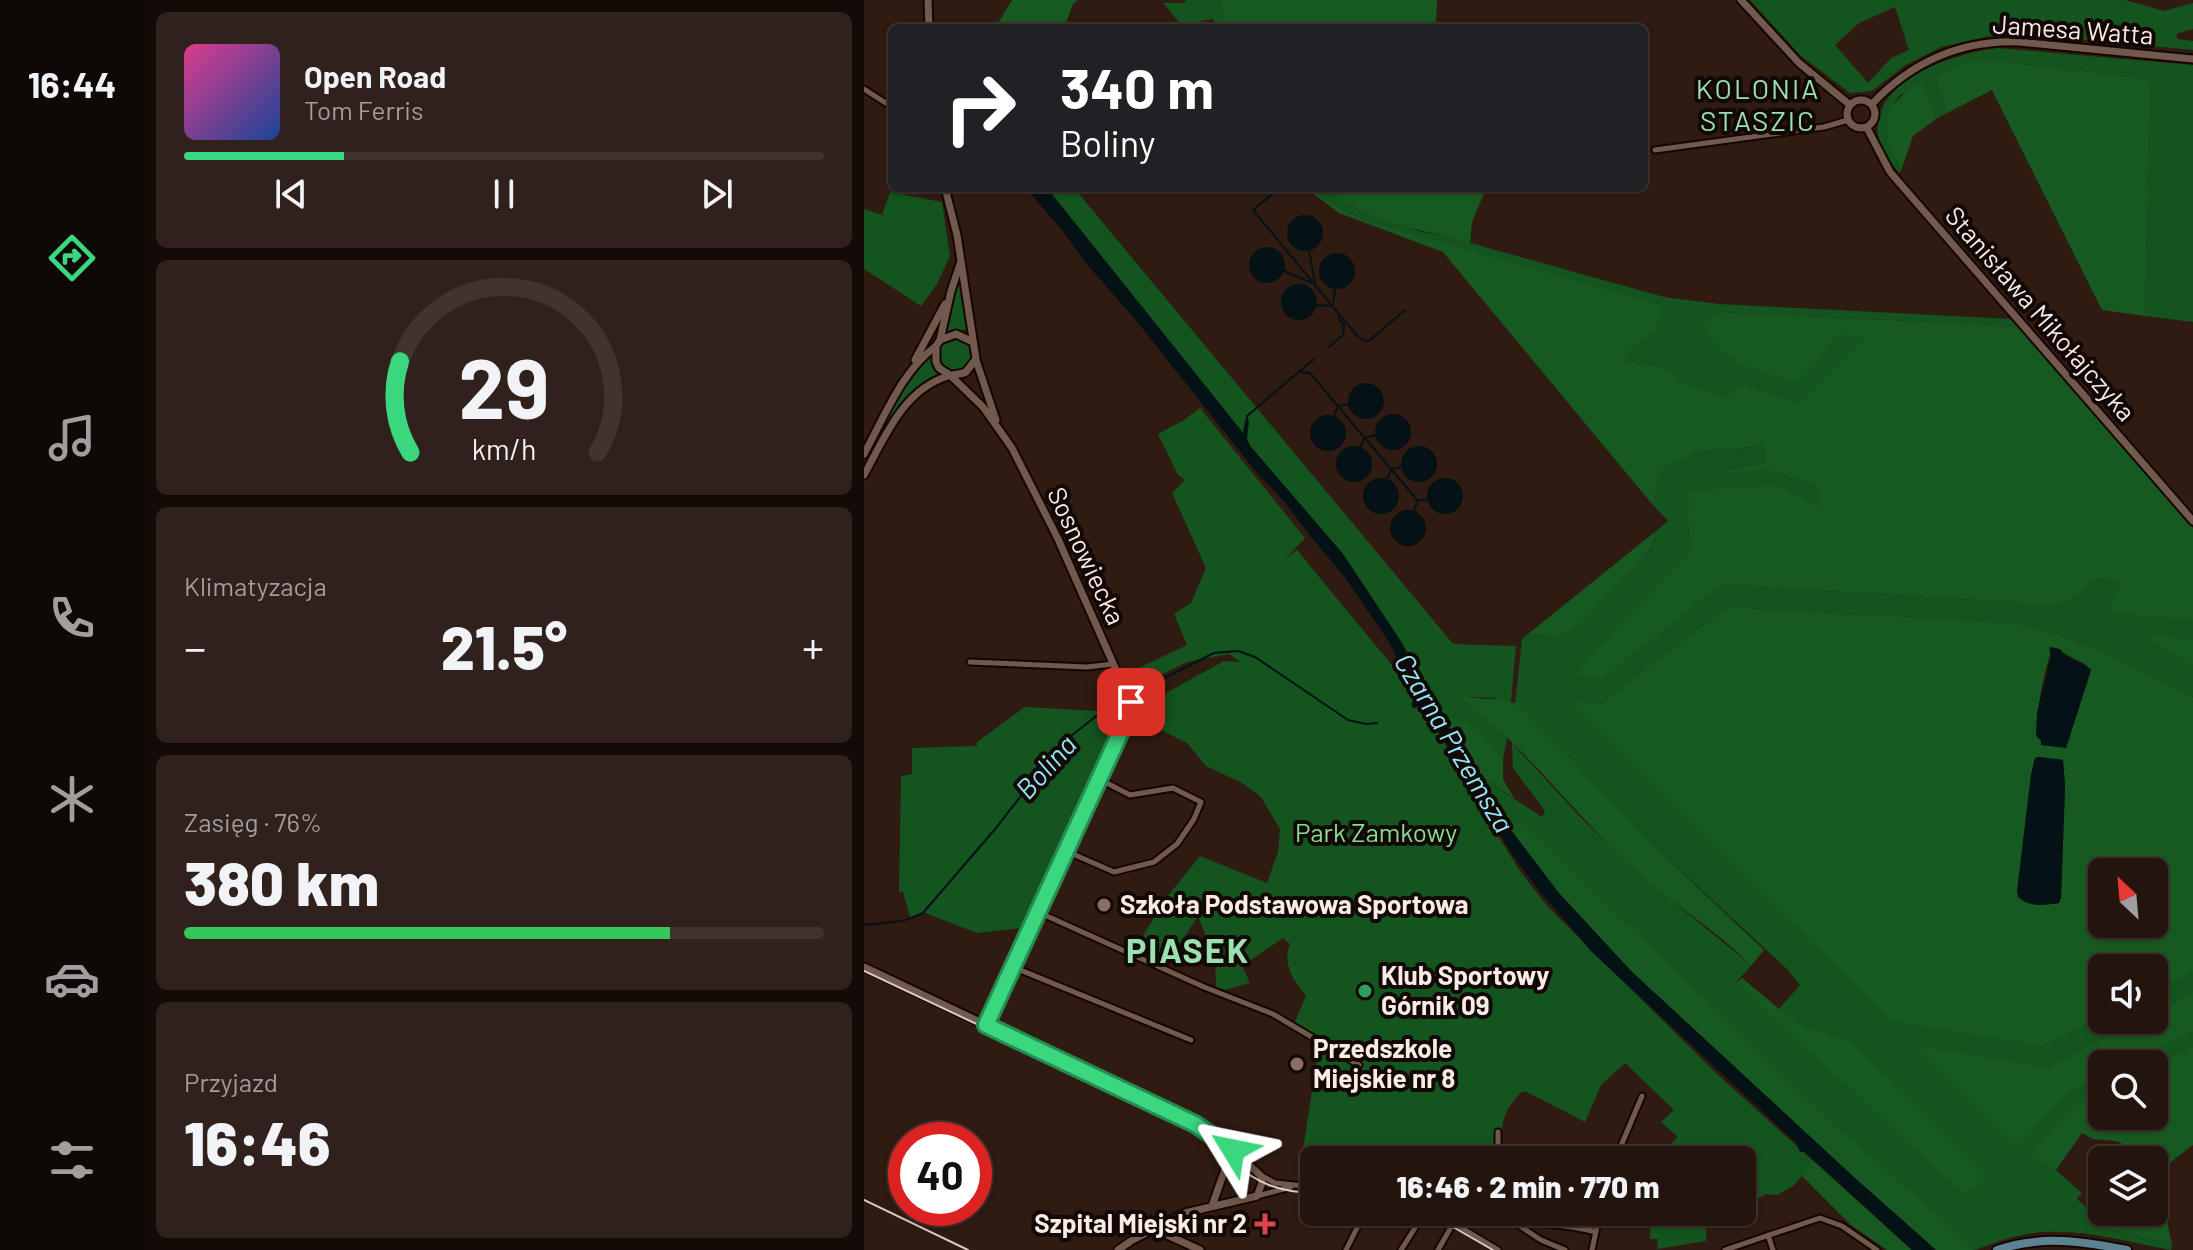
<!DOCTYPE html>
<html lang="pl">
<meta charset="utf-8">
<style>
:root{--surface:#24140e;--page:#30211c;--text:#f1f3f6;--muted:#a39e9e;--line:#41332e;--accent:#3ad77f}
body{margin:0;font-family:Barlow,sans-serif;background:var(--page);color:var(--text);height:100vh;display:flex;flex-direction:column;font-size:30px;white-space:nowrap}
*{box-sizing:border-box;margin:0}
p{font-size:26px;color:var(--muted)}
.icon{flex:none;width:44px;height:44px;fill:none;stroke:currentColor;stroke-width:2;stroke-linecap:round;stroke-linejoin:round}
.map{position:relative;flex:1;overflow:hidden}
.drawer{display:flex;flex-direction:column;gap:12px;padding:12px;background:#140b08;width:720px}
.drawer>*{flex:none}
.guide{position:absolute;left:24px;top:24px;width:760px;height:168px;border-radius:12px;box-shadow:0 2px 6px #0004,0 0 0 2px var(--line);background:#202124;color:#fff;overflow:hidden}
.needle{width:52px;rotate:334deg}
.buttons{position:absolute;left:1224px;top:858px;display:grid;gap:16px}
.buttons a{display:grid;place-items:center;width:80px;height:80px;border-radius:12px;background:var(--surface);box-shadow:0 2px 6px #0004,0 0 0 2px var(--line);font-size:40px}
.speed{position:absolute;left:24px;top:1122px;display:flex;gap:16px;font-size:40px;font-weight:700;text-align:center}
.speed>*{display:grid;place-content:center;width:104px;height:104px;border-radius:50%;background:var(--surface);box-shadow:0 2px 6px #0004,0 0 0 2px var(--line);line-height:1}
.speed .limit{border:12px solid #d22;background:#fff;color:#111}
.pin{position:absolute;display:grid;place-items:center;width:68px;height:68px;color:#fff;margin:-34px;border-radius:16px;box-shadow:0 4px 12px #0006}
.me{position:absolute;width:88px;margin:-44px;rotate:305deg;stroke-linejoin:round;filter:drop-shadow(0 0 6px #0008)}
.turn{display:flex;align-items:center;gap:28px;height:168px;padding:0 40px;font-size:36px}
.turn .icon{width:104px;height:104px;stroke-width:2.5}
.turn b{display:block;font-size:56px;line-height:68px}
.big{font-size:60px;font-weight:800;line-height:1.1}
.drawer .tile{flex:1;display:flex;flex-direction:column;justify-content:center;gap:12px;min-width:0;padding:0 28px;border-radius:12px;background:var(--page)}
.drawer .dial{align-items:center;gap:0}
.dial svg{height:208px;overflow:visible;fill:none;stroke:var(--line);stroke-width:7;stroke-linecap:round;text-anchor:middle}
.dial text{fill:var(--text);stroke:none}
.song{display:flex;align-items:center;gap:24px}
.cover{width:96px;height:96px;border-radius:12px;background:linear-gradient(135deg,hsl(330 70% 55%),hsl(220 70% 35%))}
.played{height:8px;border-radius:4px;background:linear-gradient(90deg,var(--accent) 25%,var(--line) 25%)}
.keys{display:flex;justify-content:space-around;direction:ltr}
.heat{display:flex;justify-content:space-between;align-items:center;font-size:44px;direction:ltr}
.charge{height:12px;border-radius:6px;background:linear-gradient(90deg,#34c759 76%,var(--line) 0)}
.trip{position:absolute;left:436px;top:1146px;width:456px;height:80px;border-radius:12px;background:var(--surface);box-shadow:0 2px 6px #0004,0 0 0 2px var(--line);font-weight:800;line-height:80px;text-align:center}
main{display:flex;flex:1;min-height:0}
.menu{display:flex;flex-direction:column;width:144px;justify-content:space-around;align-items:center;background:#0e0806;color:var(--muted)}
.menu .icon{width:56px;height:56px}
.menu .selected{color:var(--accent)}
.menu b{font-size:36px;color:var(--text)}
.map>svg:first-child{display:block}
.green{fill:#14541f;fill-rule:evenodd}
.forest{fill:#165a22;fill-rule:evenodd}
.water{fill:#041216}
.lines{fill:none;stroke-linecap:round;stroke-linejoin:round}
.stream{stroke:#041216;stroke-width:2}
.minor-casing{stroke:#170501;stroke-width:9}
.tertiary-casing{stroke:#170501;stroke-width:11}
.primary-casing{stroke:#170501;stroke-width:12}
.minor{stroke:#72594e;stroke-width:5}
.tertiary{stroke:#72594e;stroke-width:7}
.primary{stroke:#5d8291;stroke-width:8}
.tram{stroke:#dacac4;stroke-width:2}
.rail{stroke:#dacac4;stroke-width:2}
.route-casing{stroke:#268c53;stroke-width:20}
.route{stroke:#3ad77f;stroke-width:14}
.education-dot{fill:#8d6e63;stroke:#120805;stroke-width:3}
.leisure-dot{fill:#2e9e5b;stroke:#120805;stroke-width:3}
.health-dot{fill:#e0444e;stroke:#120805;stroke-width:3}
.labels{text-anchor:middle;stroke-width:8;stroke-linejoin:round;paint-order:stroke}
.street-label{font-size:26px;fill:#faebe5;stroke:#120805}
.park-label{font-size:26px;fill:#87df8f;stroke:#120805}
.poi-label{font-size:26px;font-weight:bold;fill:#faebe5;stroke:#120805;text-anchor:start}
.neighbourhood-label{font-size:28px;letter-spacing:2px;fill:#99e1af;stroke:#120805}
.water-label{font-size:28px;font-style:italic;fill:#93e6f8;stroke:#120805}
.district-label{font-size:34px;font-weight:bold;letter-spacing:2px;fill:#99e1af;stroke:#120805}
</style>
<main>
<nav class="menu">
<b>16:44</b>
<svg class="icon selected" aria-label="directions" viewBox="0 0 24 24"><path d="M12 3l9 9-9 9-9-9zM9 14v-3h6M13 9l2 2-2 2"/></svg>
<svg class="icon" aria-label="music" viewBox="0 0 24 24"><path d="M9 18V5l10-2v13"/><circle cx="6" cy="18" r="3"/><circle cx="16" cy="16" r="3"/></svg>
<svg class="icon" aria-label="phone" viewBox="0 0 24 24"><path d="M5 4h4l2 5-3 2q2 4 5 5l2-3 5 2v4C11 20 4 13 5 4z"/></svg>
<svg class="icon" aria-label="climate" viewBox="0 0 24 24"><path d="M12 3v18M4 7l16 10M4 17L20 7"/></svg>
<svg class="icon" aria-label="car" viewBox="0 0 24 24"><path d="M5 17H2v-5l4-1 3-4h7l3 4 3 1v5h-3M9 17h6M6 11h13"/><circle cx="7" cy="17" r="2"/><circle cx="17" cy="17" r="2"/></svg>
<svg class="icon" aria-label="filters" viewBox="0 0 24 24"><path d="M4 7h16M4 17h16"/><circle cx="9" cy="7" r="2"/><circle cx="15" cy="17" r="2"/></svg>
</nav>
<section class="drawer">
<div class="tile">
<div class="song"><i class="cover"></i><div><b>Open Road</b><p>Tom Ferris</p></div></div>
<div class="played"></div>
<div class="keys"><svg class="icon" aria-label="previous" viewBox="0 0 24 24"><path d="M18 5L8 12l10 7zM5 5v14"/></svg><svg class="icon" aria-label="pause" viewBox="0 0 24 24"><path d="M8 5v14M16 5v14"/></svg><svg class="icon" aria-label="next" viewBox="0 0 24 24"><path d="M6 5l10 7-10 7zM19 5v14"/></svg></div>
</div>
<div class="tile dial"><svg viewBox="0 0 100 80">
<path d="M14 69A42 42 0 1 1 86 69"/>
<path d="M14 69A42 42 0 0 1 10 34" stroke="#3ad77f"/>
<text x="50" y="56" font-size="32" font-weight="700">29</text>
<text x="50" y="72" font-size="11">km/h</text>
</svg></div>
<div class="tile"><p>Klimatyzacja</p>
<div class="heat"><a>−</a><b class="big">21.5°</b><a>+</a></div>
</div>
<div class="tile"><p>Zasięg · 76%</p><b class="big">380 km</b><div class="charge"></div></div>
<div class="tile"><p>Przyjazd</p><b class="big">16:46</b></div>
</section>
<div class="map">
<svg width="1329" height="1250" viewBox="0 0 1329 1250">
<rect width="100%" height="100%" fill="#301b13"/>
<path class="green" d="M322,0H355L363,28H352L349,19L337,21L335,28H320L299,3H320Z
M886,0H1261L1300,11L1329,3V29L1312,34L1314,39L1329,41V50L1174,35L1125,36L1077,47L1040,66L1008,91L986,93L936,55ZM1031,7L1045,50L1027,58L1004,83L971,45L995,23Z
M1134,48L1329,65V322L1281,316L1287,79L1142,62L1070,76L1083,113L1072,119L1059,82L1035,96L1028,108L1025,142L1037,171L1035,173C1027,162 1016,148 1014,134C1008,79 1092,53 1134,48Z
M183,188H210L589,644L652,646L647,701L640,698L594,697L625,719L643,738L639,759C621,738 608,719 579,717L536,640L479,554L387,447L380,434Z
M447,188H465L487,205L502,213L558,232L585,237L800,297L855,304L1147,319L1153,326L856,312L1003,337L935,403L879,383L862,397L823,384L799,366L761,362L767,349L790,333L606,251L500,220L467,203Z
M26,192L78,202L86,256L73,284L57,306L0,269V209L18,215Z
M96,275L104,329L80,333L94,276Z
M75 355a16 16 0 1 1 32 0a16 16 0 1 1-32 0Z
M67,354L70,365L77,375L41,400L5,460L1,459L49,372Z
M336,408L441,538L422,558L433,550L554,697L627,825L656,871L684,907L854,1075L947,1159L938,1176L929,1186L913,1195L902,1194L878,1207V1160H791L814,1137L797,1122L810,1110L761,1063L737,1085L721,1122L663,1092H658C635,1114 637,1130 638,1160H450V1183L434,1182L455,1046L460,1038L430,1024L442,996C429,979 418,965 426,944L419,938L378,966L386,983L361,990L352,987L351,959L334,916L303,964L271,950L299,902L336,856L403,883L414,852L416,829L397,797L378,783L342,766L323,743L281,722L282,704L360,661L377,662L365,654L323,662L272,687L266,672L323,645L310,614L327,603L342,568L308,493L321,480L314,475L294,434L320,420Z
M900,446L902,463L850,472L903,470L952,485L959,509L824,524L828,548L712,674H745L858,585L1147,602C1188,609 1203,609 1233,579L1258,581L1246,613L1329,621V639L1278,635L1329,667V697C1269,665 1212,634 1144,622L863,607L736,704L705,701L1180,1046L1238,1017V1020H1276L1184,1067L1050,1046L1152,1149L1203,1094L1238,1077V1091L1210,1105L1166,1155L1192,1170L1218,1193L1213,1199L1228,1213L1240,1215L1239,1212H1247L1241,1217L1239,1228L1308,1244L1307,1250C1259,1241 1207,1225 1158,1235C1141,1238 1126,1245 1110,1250L1072,1212L965,1119L661,826L637,818L610,772L678,817L681,811L649,768L648,743L720,821L774,873L882,961L887,966L872,982L1101,1196L1122,1177L987,1041L931,1022L915,1009L936,985L921,967L791,847L658,708L651,704L658,639L664,634L689,637L788,549L792,531L804,521L788,504L798,470L835,452Z
M252,706L255,718L157,928L113,933L59,912L46,917L39,892H35L37,776L48,774V748L113,746V742L161,707L232,711L236,717Z
M1329,973V992L1290,1012V992Z
M1329,1032V1046L1290,1065L1264,1064Z
M787,1212H842V1241L793,1249L794,1239H786Z"/>
<path class="forest" d="M148,0H214L209,4L200,28H131Z
M355,0H573L572,22L559,28H363Z
M1109,61L1142,62L1287,79L1281,316L1238,310L1128,90L1083,113L1070,76Z
M1059,81L1072,119L1049,136L1037,171C1033,160 1025,147 1023,135C1018,109 1039,92 1059,81Z
M442,188H447L467,203L500,220L799,306L790,333L767,349L761,362L799,366L823,384L862,397L879,383L935,403L1002,337L974,334L935,383L880,366L858,351L838,326L856,312L1153,326L1329,528V621L1245,613L1257,581L1233,579C1202,609 1189,609 1147,602L858,585L745,674L730,679L711,674L828,548L824,524L826,491L909,485L958,509L952,485L903,470L839,474L902,463L900,446L835,452L798,470L788,504L579,252L475,213Z
M465,188H622V189L608,222L606,243C559,229 502,224 465,188Z
M792,531L788,548L713,625L689,637L664,634Z
M863,607L1144,622C1212,634 1269,665 1329,697V973L1290,992V968H1238V1017L1180,1046L1029,1021L704,700L736,704ZM1188,647L1221,664L1227,670L1202,748L1179,744C1167,718 1181,672 1188,647ZM1175,757L1199,760L1201,786L1197,898L1195,903L1175,905L1154,898L1153,892L1167,775L1171,758ZM1238,872H1290V924H1238Z
M1276,634L1329,639V667Z
M593,696L622,699L641,698L658,708L791,847L900,950L887,966C857,933 807,903 773,872C711,816 661,744 593,696Z
M579,717C608,718 621,738 639,759V779L650,798L610,772Z
M637,818L661,825L965,1119L1072,1212L1110,1250H1072L992,1179L767,971L694,892Z
M878,978L931,1022L987,1041L1123,1177L1101,1196L872,983Z
M1329,992V1032L1264,1064H1238V1077L1203,1094L1152,1149L1049,1045L1184,1067L1276,1020H1290V1013Z
M1329,1046V1145L1299,1168L1290,1163V1160H1285L1253,1141L1229,1139L1218,1133L1192,1170L1165,1155L1210,1105L1238,1091V1116H1290V1065Z
M947,1159L1048,1250H1023L987,1225L938,1176Z
M1298,1199L1308,1244L1239,1228C1244,1204 1270,1212 1290,1212V1200Z"/>
<path class="water" d="M162,188H183L379,433L381,420L385,421L383,440L387,447L479,554L536,640L629,806L694,892L767,971L992,1179L1072,1250H1048L941,1152H936L932,1143L728,952L676,892L649,856L629,823L625,824L628,820L560,706L549,708L547,704L553,697L525,642L480,576L447,537L419,500L393,473L274,323L221,262L201,234Z
M423 233a18 18 0 1 1 36 0a18 18 0 1 1-36 0Z
M385 265a18 18 0 1 1 36 0a18 18 0 1 1-36 0Z
M455 271a18 18 0 1 1 36 0a18 18 0 1 1-36 0Z
M417 302a18 18 0 1 1 36 0a18 18 0 1 1-36 0Z
M484 401a18 18 0 1 1 36 0a18 18 0 1 1-36 0Z
M511 432a18 18 0 1 1 36 0a18 18 0 1 1-36 0Z
M446 433a18 18 0 1 1 36 0a18 18 0 1 1-36 0Z
M472 464a18 18 0 1 1 36 0a18 18 0 1 1-36 0Z
M537 464a18 18 0 1 1 36 0a18 18 0 1 1-36 0Z
M499 496a18 18 0 1 1 36 0a18 18 0 1 1-36 0Z
M563 496a18 18 0 1 1 36 0a18 18 0 1 1-36 0Z
M526 528a18 18 0 1 1 36 0a18 18 0 1 1-36 0Z
M1185,647L1196,649C1203,660 1218,661 1227,670L1202,748L1177,745V741L1172,736L1173,712L1187,656Z
M1175,757L1199,760L1201,786L1197,898L1195,903C1181,905 1158,909 1153,892L1167,775L1171,758Z"/>
<g class="lines">
<path class="stream" d="M411,188V192L389,210L494,337L501,341L506,340L541,310
M445,250L451,283
M420,271L448,283
M453,305L469,306L471,288
M465,347L479,335L480,325L474,318L476,316
M436,372L446,373L554,501
M470,416L474,406L485,404
M383,423V416L450,359
M496,448L500,438L511,435
M523,480L527,469L537,467
M554,501L564,499
M550,511L553,502
M267,695L350,653L374,651L391,657L484,720L502,724L513,723
M0,925L38,921L58,914L132,828L198,743L245,706L261,698"/>
<g class="minor-casing">
<path id="minor" d="M0,89L28,107
M791,150L960,127L984,120
M106,662L223,667L249,664
M202,851L250,872L290,862L313,844L330,819L337,802L309,788L266,795L235,779
M174,912L340,987L409,1014L495,1065
M149,967L327,1040
M634,1160V1132
M684,1160L691,1158L698,1160
M751,1160L778,1096
M398,1176L411,1183L450,1187
M393,1196L427,1187
M571,1212L634,1250
M678,1212V1224
M590,1222L595,1220C641,1222 687,1221 732,1232
M634,1222V1212
M653,1224L677,1240L701,1250
M904,1235L909,1250
M482,1250L501,1212
M537,1250L561,1212
M574,1250L590,1222
M728,1250L736,1212
M861,1250L956,1218L978,1226L1013,1250"/>
</g>
<g class="tertiary-casing">
<path id="tertiary" d="M64,0L65,28
M877,0L935,63L986,105
M983 114a14 14 0 1 1 28 0a14 14 0 1 1-28 0Z
M1008,104C1048,62 1097,40 1155,42L1329,59
M1003,128L1026,172L1329,521
M97,261L87,291L76,340L72,346V362L75,368L86,375L119,407L148,448L194,539L268,706L122,1025
M76,340L92,334L107,341
M51,360L81,304
M112,360L132,420
M0,454C21,416 37,372 72,346
M0,475C21,437 39,390 84,376C90,374 96,375 102,372L112,359L93,235L81,188
M0,967L331,1124L369,1150L397,1176L398,1183L393,1196L321,1213L267,1241L254,1250
M348,1206L364,1161L363,1146
M290,1229L336,1250"/>
</g>
<g class="primary-casing">
<path id="primary" d="M1133,1250C1178,1235 1218,1241 1263,1250"/>
</g>
<use href="#minor" class="minor"/>
<use href="#tertiary" class="tertiary"/>
<use href="#primary" class="primary"/>
<path class="tram" d="M0,971L329,1126C345,1136 354,1148 368,1161C393,1184 416,1192 450,1193
M563,1212L629,1250"/>
<path class="rail" d="M0,1200L104,1250"/>
</g>
<g class="lines">
<g class="route-casing">
<path id="route" d="M267,702L264,716L122,1025L331,1124L369,1150"/>
</g>
<use href="#route" class="route"/>
</g>
<g class="education-dot">
<circle cx="240" cy="905" r="8"/>
<circle cx="433" cy="1064" r="8"/>
</g>
<circle class="leisure-dot" cx="501" cy="991" r="8"/>
<path class="health-dot" d="M397 1212h8v8h8v8h-8v8h-8v-8h-8v-8h8z"/>
<g class="labels">
<g class="street-label">
<text transform="translate(1209 30) rotate(4)" y="9">Jamesa Watta</text>
<text transform="translate(1176 314) rotate(49)" y="9">Stanisława Mikołajczyka</text>
<text transform="translate(222 556) rotate(65)" y="9">Sosnowiecka</text>
</g>
<g class="park-label">
<text x="512" y="842">Park Zamkowy</text>
</g>
<g class="poi-label">
<text x="256" y="914">Szkoła Podstawowa Sportowa</text>
<text x="517" y="985">Klub Sportowy<tspan x="517" dy="30">Górnik 09</tspan></text>
<text x="449" y="1058">Przedszkole<tspan x="449" dy="30">Miejskie nr 8</tspan></text>
<text x="383" y="1233" text-anchor="end">Szpital Miejski nr 2</text>
</g>
<g class="neighbourhood-label">
<text x="894" y="99">KOLONIA<tspan x="894" dy="32">STASZIC</tspan></text>
</g>
<g class="water-label">
<text transform="translate(590 743) rotate(59)" y="10">Czarna Przemsza</text>
<text transform="translate(182 767) rotate(-48)" y="10">Bolina</text>
</g>
<g class="district-label">
<text x="324" y="963">PIASEK</text>
</g>
</g>
</svg>
<div class="buttons">
<a><svg class="needle" viewBox="-14 -14 28 28"><path d="M0-13l5 13h-10z" fill="#e53935"/><path d="M0 13l5-13h-10z" fill="#a39e9e"/></svg></a>
<a><svg class="icon" aria-label="sound" viewBox="0 0 24 24"><path d="M4 9h4l5-4v14l-5-4H4zM17 9q2 3 0 6"/></svg></a>
<a><svg class="icon" aria-label="search" viewBox="0 0 24 24"><circle cx="10" cy="10" r="6"/><path d="M15 15l6 6"/></svg></a>
<a><svg class="icon" aria-label="layers" viewBox="0 0 24 24"><path d="M12 4l9 5-9 5-9-5zM3 14l9 5 9-5"/></svg></a>
</div>
<div class="speed"><div class="limit">40</div></div>
<div class="pin" style="left:267px;top:702px;background:#d93025"><svg class="icon" aria-label="arrive" viewBox="0 0 24 24"><path d="M6 21V4h12l-3 4 3 4H6"/></svg></div>
<svg class="me" style="left:369px;top:1150px" viewBox="-20 -20 40 40"><path d="M0-17L14 15 0 8-14 15z" fill="#3ad77f" stroke="#fff" stroke-width="4"/></svg>
<div class="trip">16:46 · 2 min · 770 m</div>
<div class="guide">
<div class="turn"><svg class="icon" aria-label="right" viewBox="0 0 24 24"><path d="M7 20v-9h11M14 6l5 5-5 5"/></svg><div><b>340 m</b>Boliny</div></div>
</div>
</div>
</main>
